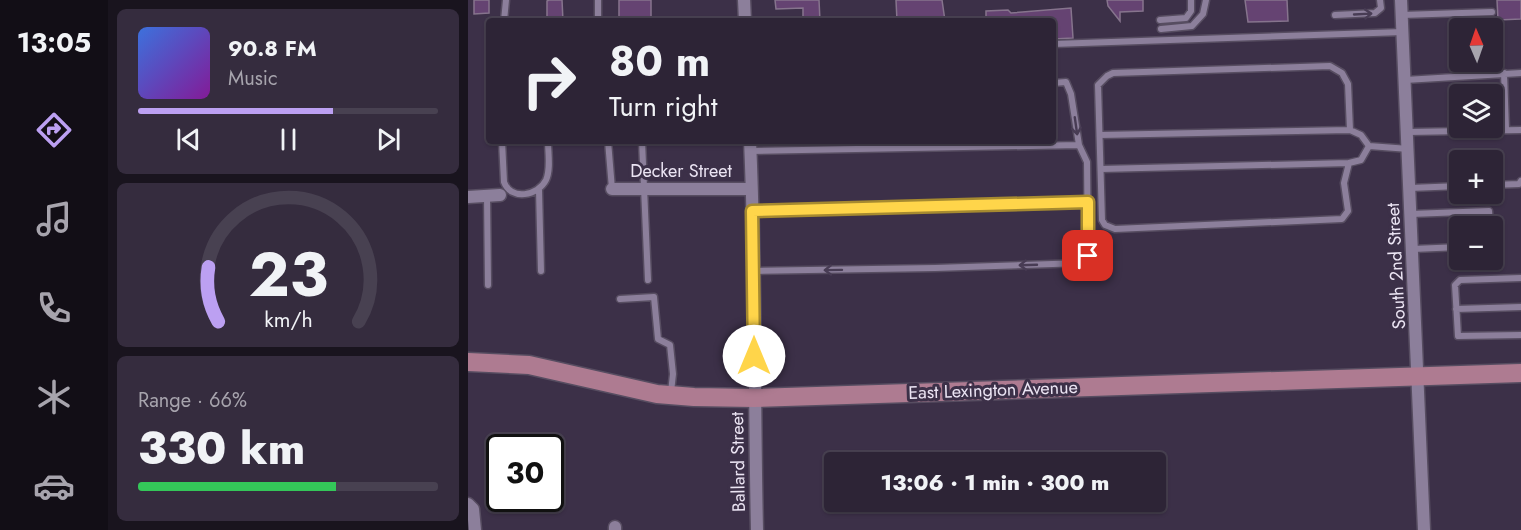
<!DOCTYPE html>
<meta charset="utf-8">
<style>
:root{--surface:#2d2436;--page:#352c3e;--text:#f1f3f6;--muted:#a7a4ad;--line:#484151;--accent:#bca0f2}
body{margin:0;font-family:Jost,sans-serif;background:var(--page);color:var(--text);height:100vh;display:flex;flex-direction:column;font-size:22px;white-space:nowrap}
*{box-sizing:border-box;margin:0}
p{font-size:20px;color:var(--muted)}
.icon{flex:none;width:33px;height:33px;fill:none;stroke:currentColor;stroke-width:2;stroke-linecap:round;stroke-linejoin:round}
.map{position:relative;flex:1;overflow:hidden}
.drawer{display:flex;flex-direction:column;gap:9px;padding:9px;background:#19141e;width:360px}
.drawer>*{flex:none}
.guide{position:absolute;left:18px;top:18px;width:570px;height:126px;border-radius:6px;box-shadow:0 2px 4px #0004,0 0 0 2px var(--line);background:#2d2436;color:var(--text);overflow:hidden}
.needle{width:39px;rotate:358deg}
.controls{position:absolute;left:981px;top:18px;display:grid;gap:12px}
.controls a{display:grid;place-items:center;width:54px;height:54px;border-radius:6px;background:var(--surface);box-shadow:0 2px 4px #0004,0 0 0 2px var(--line);font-size:30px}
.speed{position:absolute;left:18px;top:434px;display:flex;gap:12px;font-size:30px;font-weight:700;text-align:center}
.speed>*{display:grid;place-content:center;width:78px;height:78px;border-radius:50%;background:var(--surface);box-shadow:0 2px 4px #0004,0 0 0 2px var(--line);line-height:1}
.speed .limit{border:3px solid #111;border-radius:9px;background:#fff;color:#111}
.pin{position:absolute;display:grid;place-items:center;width:51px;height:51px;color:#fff;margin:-26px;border-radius:12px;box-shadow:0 3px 9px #0006}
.me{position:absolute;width:66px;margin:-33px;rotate:0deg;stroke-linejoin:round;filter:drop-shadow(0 0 4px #0008)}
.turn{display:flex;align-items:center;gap:21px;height:126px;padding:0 24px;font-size:27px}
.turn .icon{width:78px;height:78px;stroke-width:2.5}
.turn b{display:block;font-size:42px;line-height:51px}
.big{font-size:45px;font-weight:800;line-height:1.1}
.drawer .tile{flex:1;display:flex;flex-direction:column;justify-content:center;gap:9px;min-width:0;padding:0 21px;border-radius:9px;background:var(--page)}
.drawer .dial{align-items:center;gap:0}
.dial svg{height:156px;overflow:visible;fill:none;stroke:var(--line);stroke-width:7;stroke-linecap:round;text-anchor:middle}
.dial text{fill:var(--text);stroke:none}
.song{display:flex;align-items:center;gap:18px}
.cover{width:72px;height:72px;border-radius:9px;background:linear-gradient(135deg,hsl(220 70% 55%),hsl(290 70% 35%))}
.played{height:6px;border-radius:3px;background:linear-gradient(90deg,var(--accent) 65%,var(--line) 65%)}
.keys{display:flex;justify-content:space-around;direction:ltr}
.charge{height:9px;border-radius:4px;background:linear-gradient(90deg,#34c759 66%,var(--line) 0)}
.trip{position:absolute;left:356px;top:452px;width:342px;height:60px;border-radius:6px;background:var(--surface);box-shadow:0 2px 4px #0004,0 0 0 2px var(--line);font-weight:800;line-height:60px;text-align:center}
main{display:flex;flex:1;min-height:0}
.tabs{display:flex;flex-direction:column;width:108px;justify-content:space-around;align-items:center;background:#120e16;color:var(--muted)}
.tabs .icon{width:42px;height:42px}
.tabs .on{color:var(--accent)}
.tabs b{font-size:27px;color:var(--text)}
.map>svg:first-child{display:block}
.building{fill:#654372;stroke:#86748d;stroke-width:1.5}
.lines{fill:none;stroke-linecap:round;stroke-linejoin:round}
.lane-casing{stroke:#574d61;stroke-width:9}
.street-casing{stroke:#574d61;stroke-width:15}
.secondary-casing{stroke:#574d61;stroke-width:21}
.lane{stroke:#8c7f9b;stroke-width:6}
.street{stroke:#8c7f9b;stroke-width:12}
.secondary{stroke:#ae7b91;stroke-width:18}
.oneway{stroke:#483c54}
.route-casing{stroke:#a68a30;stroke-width:15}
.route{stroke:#ffd54a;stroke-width:10}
.labels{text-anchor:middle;stroke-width:6;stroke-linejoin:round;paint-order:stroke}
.street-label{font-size:18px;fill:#ebe4f3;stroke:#3c3048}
</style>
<main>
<nav class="tabs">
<b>13:05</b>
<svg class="icon on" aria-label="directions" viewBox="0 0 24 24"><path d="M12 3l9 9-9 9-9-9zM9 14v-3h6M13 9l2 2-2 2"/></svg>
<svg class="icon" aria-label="music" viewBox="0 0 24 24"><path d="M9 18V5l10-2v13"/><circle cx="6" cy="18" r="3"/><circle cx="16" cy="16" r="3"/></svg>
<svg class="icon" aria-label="phone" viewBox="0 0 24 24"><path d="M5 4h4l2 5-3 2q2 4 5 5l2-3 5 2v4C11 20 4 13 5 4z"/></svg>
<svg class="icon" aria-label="climate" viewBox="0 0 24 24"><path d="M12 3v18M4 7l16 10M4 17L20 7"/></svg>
<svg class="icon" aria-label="car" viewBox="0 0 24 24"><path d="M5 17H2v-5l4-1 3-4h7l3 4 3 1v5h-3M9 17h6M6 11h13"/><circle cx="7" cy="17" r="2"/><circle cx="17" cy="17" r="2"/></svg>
</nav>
<section class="drawer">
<div class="tile">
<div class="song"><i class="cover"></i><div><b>90.8 FM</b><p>Music</p></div></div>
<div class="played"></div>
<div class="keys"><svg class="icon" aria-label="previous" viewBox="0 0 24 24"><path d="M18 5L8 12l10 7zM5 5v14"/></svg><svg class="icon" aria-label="pause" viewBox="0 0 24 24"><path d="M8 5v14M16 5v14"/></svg><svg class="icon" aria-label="next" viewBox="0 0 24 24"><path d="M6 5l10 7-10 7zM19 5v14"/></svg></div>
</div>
<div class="tile dial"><svg viewBox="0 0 100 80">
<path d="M14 69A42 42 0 1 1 86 69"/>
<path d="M14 69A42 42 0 0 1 9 41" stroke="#bca0f2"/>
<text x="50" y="56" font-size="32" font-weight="700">23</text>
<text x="50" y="72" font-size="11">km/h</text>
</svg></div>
<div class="tile"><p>Range · 66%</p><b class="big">330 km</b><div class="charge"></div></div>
</section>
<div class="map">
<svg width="1053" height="530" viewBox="0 0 1053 530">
<rect width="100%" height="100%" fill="#3c3048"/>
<path class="building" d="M6,0H21V13L6,14Z
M81,0H94L95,21H79V1Z
M151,0H183V21H151Z
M307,0H351L352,21H335V8L308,9Z
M428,0H474L477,21H429Z
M639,0H675V11L652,12V21L640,6Z
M777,0H819L820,21L780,22Z
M1029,0H1053V19L1030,20Z
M603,8L605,38L585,39V21H518V11L540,10L543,13Z"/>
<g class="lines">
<g class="lane-casing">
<path id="lane" d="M130,0V21
M867,15L907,13L913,8L912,0
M934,15L1024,12
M692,20L718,18L723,11V0
M36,21L38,0
M693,29L724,26L735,14L738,0
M585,44L935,32
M1036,73L1038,129
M937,80L1053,73
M940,132L1053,130
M632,135L882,130
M34,141L36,182C43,201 70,196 78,180C83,169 80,153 80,141
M140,141L144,189
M174,141L180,280
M901,146L893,135L882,130L880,84L874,73L862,66L645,73L639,76L630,85L634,220L637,225L647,229L874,219L880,211L876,183L881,163L893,160L901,146L941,149
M282,151L611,145
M633,169L881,163
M1024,185L1051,184L1053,181
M942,188L992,186
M71,190L73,271
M19,196L20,285
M284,211L620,202
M943,214L1021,211L1022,226
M945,249L992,247
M286,271L467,268L614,263L620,256L619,162L611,145L603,94L598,82L585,83
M1053,278L992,280L987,285L990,336L1053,335
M152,299L186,297L190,339L202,345L205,374L203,392
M988,309L1053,307"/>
</g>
<g class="street-casing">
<path id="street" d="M276,0L277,21
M933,0L956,530
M282,141C288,271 286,400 289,530
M144,189H283
M0,197L32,195
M0,504L5,509L7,530
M147,527V530"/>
</g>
<g class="secondary-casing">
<path id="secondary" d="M0,362L61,365L189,394L226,397L286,398L1053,373"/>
</g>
<use href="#lane" class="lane"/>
<use href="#street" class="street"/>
<use href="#secondary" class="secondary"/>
</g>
<defs><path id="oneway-shaft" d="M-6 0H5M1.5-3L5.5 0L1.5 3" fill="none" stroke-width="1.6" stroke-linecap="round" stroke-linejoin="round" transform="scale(1.5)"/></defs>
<g class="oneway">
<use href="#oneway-shaft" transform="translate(895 14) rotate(-3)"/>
<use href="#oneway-shaft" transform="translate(608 126) rotate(82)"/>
<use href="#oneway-shaft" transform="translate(560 265) rotate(178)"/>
<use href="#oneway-shaft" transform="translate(365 270) rotate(179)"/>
</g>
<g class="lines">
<g class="route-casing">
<path id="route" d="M286,356L284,211L620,202V256"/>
</g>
<use href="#route" class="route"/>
</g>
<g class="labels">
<g class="street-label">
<text x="213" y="177">Decker Street</text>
<text transform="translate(928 266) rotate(-93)" y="6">South 2nd Street</text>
<text transform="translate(525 390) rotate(-2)" y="6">East Lexington Avenue</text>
<text transform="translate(270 462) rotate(-91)" y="6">Ballard Street</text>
</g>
</g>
</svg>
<div class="controls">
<a><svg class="needle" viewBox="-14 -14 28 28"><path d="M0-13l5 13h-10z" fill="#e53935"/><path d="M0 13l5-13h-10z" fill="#a7a4ad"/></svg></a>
<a><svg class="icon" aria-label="layers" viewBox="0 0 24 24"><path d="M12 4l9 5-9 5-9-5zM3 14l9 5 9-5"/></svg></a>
<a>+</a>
<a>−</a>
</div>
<div class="speed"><div class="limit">30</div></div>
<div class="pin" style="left:620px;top:256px;background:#d93025"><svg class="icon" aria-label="arrive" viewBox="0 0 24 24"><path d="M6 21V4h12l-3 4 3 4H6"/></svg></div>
<svg class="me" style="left:286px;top:356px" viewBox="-20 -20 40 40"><circle r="19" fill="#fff"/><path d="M0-13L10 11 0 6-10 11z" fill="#ffd54a"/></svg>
<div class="trip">13:06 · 1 min · 300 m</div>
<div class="guide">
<div class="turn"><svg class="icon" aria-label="right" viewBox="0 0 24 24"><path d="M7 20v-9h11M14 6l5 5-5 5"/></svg><div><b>80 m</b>Turn right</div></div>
</div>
</div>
</main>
